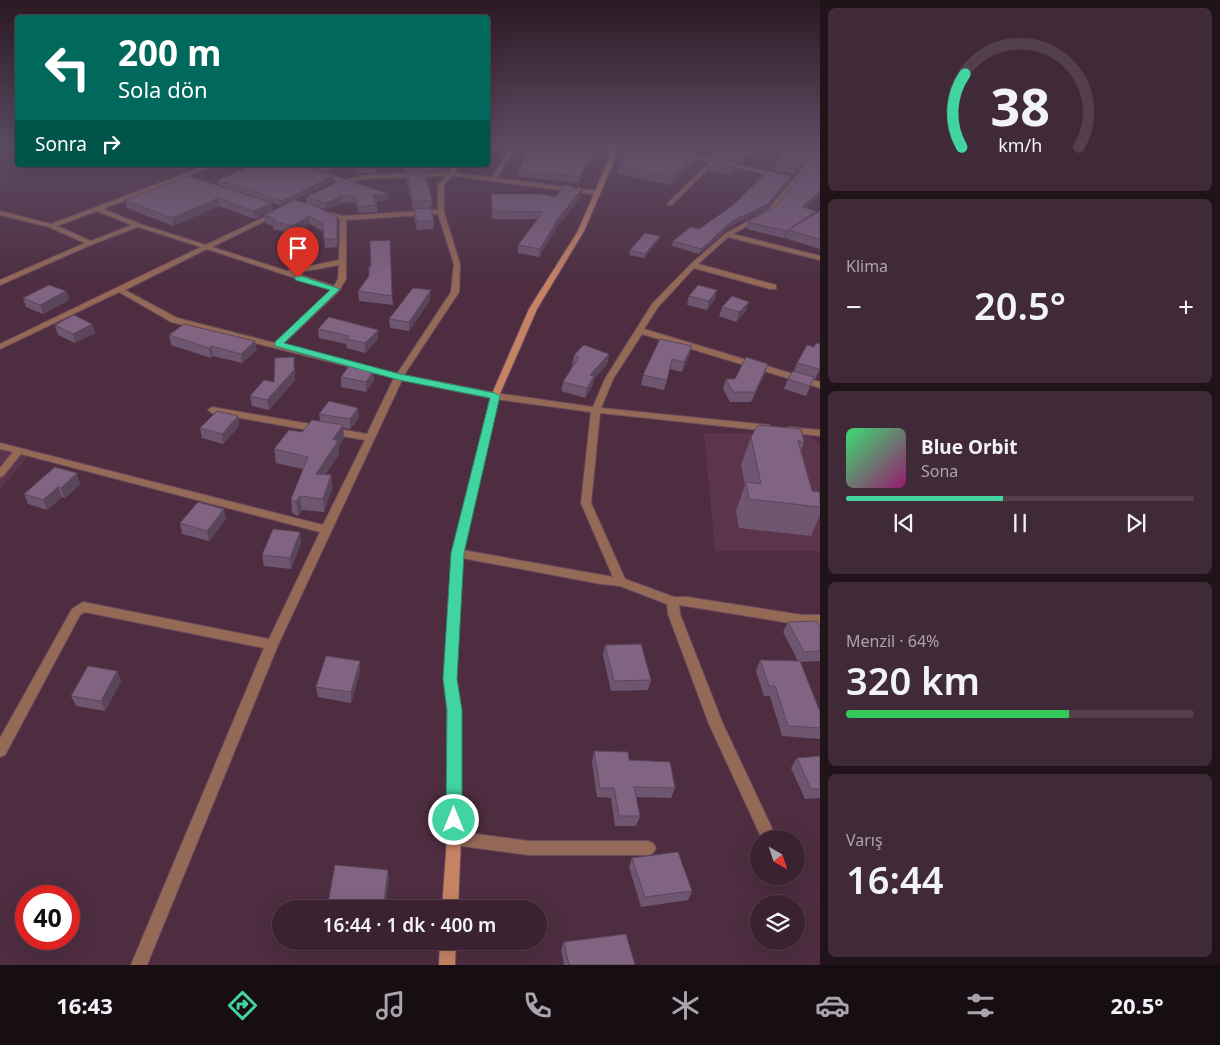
<!DOCTYPE html>
<html lang="tr">
<meta charset="utf-8">
<style>
:root{--surface:#3a2230;--page:#412a38;--text:#f1f3f6;--muted:#aba4ab;--line:#543f4c;--accent:#41d4a1}
body{margin:0;font-family:"Noto Sans",sans-serif;background:var(--page);color:var(--text);height:100vh;display:flex;flex-direction:column;font-size:19px;white-space:nowrap}
*{box-sizing:border-box;margin:0}
p{font-size:16px;color:var(--muted)}
.icon{flex:none;width:28px;height:28px;fill:none;stroke:currentColor;stroke-width:2;stroke-linecap:round;stroke-linejoin:round}
.map{position:relative;flex:1;overflow:hidden}
.sheet{display:flex;flex-direction:column;gap:8px;padding:8px;background:#20131a;width:400px}
.sheet>*{flex:none}
.top-card{position:absolute;left:15px;top:15px;width:475px;height:152px;border-radius:5px;box-shadow:0 5px 20px #0002,0 0 0 1px var(--line);background:#00695c;color:#fff;overflow:hidden}
.needle{width:32px;rotate:141deg}
.tools{position:absolute;left:750px;top:830px;display:grid;gap:10px}
.tools a{display:grid;place-items:center;width:55px;height:55px;border-radius:50%;background:var(--surface);box-shadow:0 5px 20px #0002,0 0 0 1px var(--line);font-size:25px}
.speed{position:absolute;left:15px;top:885px;display:flex;gap:10px;font-size:25px;font-weight:700;text-align:center}
.speed>*{display:grid;place-content:center;width:65px;height:65px;border-radius:50%;background:var(--surface);box-shadow:0 5px 20px #0002,0 0 0 1px var(--line);line-height:1}
.speed .limit{border:8px solid #d22;background:#fff;color:#111}
.pin{position:absolute;display:grid;place-items:center;width:42px;height:42px;color:#fff;margin:-51px -21px;border-radius:50% 50% 50% 0;rotate:-45deg;box-shadow:0 0 5px #0007}
.pin .icon{rotate:45deg}
.me{position:absolute;width:55px;margin:-28px;rotate:0deg;stroke-linejoin:round;filter:drop-shadow(0 0 4px #0008)}
.turn{display:flex;align-items:center;gap:18px;height:105px;padding:0 20px;font-size:22px}
.turn .icon{width:65px;height:65px;stroke-width:2.5}
.turn b{display:block;font-size:35px;line-height:42px}
.then{display:flex;align-items:center;height:48px;padding:0 20px;background:#0003;gap:10px;font-size:19px}
.big{font-size:38px;font-weight:600;line-height:1.1}
.sheet .widget{flex:1;display:flex;flex-direction:column;justify-content:center;gap:8px;min-width:0;padding:0 18px;border-radius:8px;background:var(--page)}
.sheet .dial{align-items:center;gap:0}
.dial svg{height:130px;overflow:visible;fill:none;stroke:var(--line);stroke-width:7;stroke-linecap:round;text-anchor:middle}
.dial text{fill:var(--text);stroke:none}
.song{display:flex;align-items:center;gap:15px}
.cover{width:60px;height:60px;border-radius:8px;background:linear-gradient(135deg,hsl(140 70% 55%),hsl(320 70% 35%))}
.played{height:5px;border-radius:2px;background:linear-gradient(90deg,var(--accent) 45%,var(--line) 45%)}
.keys{display:flex;justify-content:space-around;direction:ltr}
.heat{display:flex;justify-content:space-between;align-items:center;font-size:28px;direction:ltr}
.charge{height:8px;border-radius:4px;background:linear-gradient(90deg,#34c759 64%,var(--line) 0)}
.trip{position:absolute;left:272px;top:900px;width:275px;height:50px;border-radius:25px;background:var(--surface);box-shadow:0 5px 20px #0002,0 0 0 1px var(--line);font-weight:600;line-height:50px;text-align:center}
.menu{display:flex;height:80px;justify-content:space-around;align-items:center;background:#170e13;color:var(--muted)}
.menu .icon{width:35px;height:35px}
.menu .on{color:var(--accent)}
.menu b{font-size:22px;color:var(--text)}
main{display:flex;flex:1;min-height:0}
.map>svg:first-child{display:block}
.built{fill:#5c344b}
.lines{fill:none;stroke-linecap:round;stroke-linejoin:round}
.street-casing{stroke:#6a4b5d;stroke-width:2}
.secondary-casing{stroke:#6a4b5d;stroke-width:2}
.street{fill:#946956;fill-rule:evenodd}
.secondary{fill:#c68364;fill-rule:evenodd}
.wall{fill:#6f5670}
.shaded-wall{fill:#5a465b}
.building{fill:#816482;stroke:#5a465b}
.route{fill:#41d4a1;stroke:#2a8a69}
</style>
<main>
<div class="map">
<svg width="820" height="965" viewBox="0 0 820 965">
<rect width="100%" height="100%" fill="#4e2d40"/>
<path class="built" d="M704,433L805,434L820,443V551H715Z
M0,447L29,455L0,490Z"/>
<g class="lines">
<g class="street-casing">
<path id="street" d="M511,147H516L497,178L597,191L600,193L597,195L453,176L444,184V212L460,264L459,292L404,375L495,393L593,407L605,379L652,304L691,264L725,234L768,210L820,147V153L772,212L733,234L820,256V260L728,237L698,264L776,285V289H770L694,268L658,307L644,329L820,382V388L642,334L613,379L601,408L769,425L774,428L769,431L600,413L591,503L625,579L674,597H687L802,615H820V625H802L679,605L680,614L723,724L777,839H762L709,724L668,614L667,604L620,586L601,584L457,557L453,556L452,553L453,550L457,549L613,577L581,503L591,412L495,399L402,380L278,645L147,965H131L264,648L85,612L80,615L5,755L0,757V738L72,609L83,602L269,639L320,532L21,454L3,476L0,477V468L13,452L0,449V443L323,525L365,440L212,413L208,410L212,407L367,434L394,378L171,322L119,292L0,349V344L201,247L138,227L93,244L0,285V280L85,243L49,227L0,215V211L51,224L208,165H216L103,209L140,224L206,245L275,212H279V214L212,247L287,271L339,260L340,219L317,211V209L343,216L438,210V184L447,176L364,179L338,186L335,184L340,182L296,165H304L345,180L364,175L450,172L452,165H458L455,173L492,177ZM97,211L132,225L91,241L57,226ZM438,214L454,264L451,292L397,374L282,345L339,291L346,279V220ZM207,249L331,290L275,343L177,318L125,290ZM339,265L338,279L334,286L295,273Z
M691,147H697L688,154L712,159L724,147H729L717,160L783,175L780,177L714,163L672,205H668V203L709,162L681,156V154Z
M789,427L820,430V436L786,432L784,430Z
M454,831L529,841H648L653,843L656,848L653,853L648,855H529L454,845L449,843L447,838L449,833Z"/>
</g>
<g class="secondary-casing">
<path id="secondary" d="M611,147H617L614,161L584,231L537,309L499,396L462,553L456,679L461,710V838L458,909H442L447,838V710L444,679L452,553L491,396L529,309L578,231L608,161Z
M440,941H456L455,965H439Z"/>
</g>
<use href="#street" class="street"/>
<use href="#secondary" class="secondary"/>
</g>
<path class="wall" d="M530,147H597L578,183L517,176L518,170Z
M757,147L741,163L737,162L736,169L731,175L710,171L712,163L722,159L723,155Z
M819,147L794,174L773,170L775,164L778,161L780,156Z
M696,154L695,161L671,185L618,174L619,166L622,163L623,156Z
M314,165H329L328,172L314,167Z
M355,165H375L376,173H358Z
M402,165H450L448,171H424L432,200L431,209L434,221L433,229L417,230L414,217V210H413L406,178V171H403Z
M188,176L272,203L273,210L255,219L219,206L173,226L127,208L125,200Z
M333,176V181L293,201L306,203V197L344,179L389,200L376,201L377,205V212L359,213L355,202L342,203L326,209L320,208L337,217V247L325,248L324,232L310,224L293,234L273,229V226L265,223L264,215L283,206L218,185V180Z
M791,176L790,180L767,209L731,226L699,254L672,246L673,241L699,229Z
M573,190L581,197L556,228L539,257L518,253V245L537,219H492L491,202V194L555,197Z
M775,207L805,208L816,211L814,215L820,211V249L785,238L786,237L784,238L747,229L748,222Z
M660,236L659,240L644,258L629,255L630,250Z
M281,253L312,257L298,266L282,261Z
M66,291L69,300L43,314L26,307L23,298Z
M358,291L392,296L393,305L359,301Z
M689,296L715,299L707,310L687,305Z
M430,300L409,331L390,328L389,319Z
M722,307L746,311L736,322L719,316Z
M92,324L95,333L75,343L58,335L55,325Z
M318,329L378,330V339L365,353L347,348L346,344L319,338Z
M169,335L257,350L242,363L213,356L211,358L171,345Z
M820,344V369L815,379L814,378L806,396L784,389L788,379L794,371L797,363L814,347Z
M692,346L689,355L682,372L670,369L664,390L641,385L643,375Z
M609,354L607,364L594,379L592,386L585,398L561,391L563,382L573,365H572L574,355Z
M768,364L765,373L751,402H730L723,389L726,379H735Z
M295,367V380L269,410L252,406L250,396L274,382Z
M341,377L374,380L366,392L341,387Z
M358,408L359,418L350,429L343,428L344,438L339,446V454L325,475H331L332,489L324,512L302,510L298,516L292,513L291,499L303,469L276,463L274,449L320,421L319,414Z
M238,416L239,426L223,444L202,438L200,428Z
M751,437L804,442L801,451L812,491L820,495V515L811,536L739,528L736,511L745,485L741,465Z
M55,467L80,484L65,498L62,497L47,510L28,504L24,494Z
M226,519L209,541L182,534L180,523Z
M301,543L291,569L264,566L262,555Z
M788,622L820,627V661L800,662L820,712V739L782,736L770,696H764L756,671L760,660L798,661L783,632Z
M605,645L651,680L648,690L611,691L603,655Z
M360,661V671L351,703L318,697L316,687Z
M117,671L121,681L105,711L76,706L71,696Z
M594,751L629,760L675,788L671,798L636,797L640,816L636,826H615L611,798L597,797L592,762Z
M820,756V798L805,799L791,768L797,758Z
M632,858L692,891L688,900L641,907L629,867Z
M564,942L635,965H564L561,950Z"/>
<path class="shaded-wall" d="M595,147H597L578,183L579,177Z
M754,147H757L741,163L742,159Z
M815,147H819L794,174L796,168Z
M696,154L695,161L671,185L672,177Z
M738,162L736,169L731,175L733,167Z
M333,176V181L283,206L282,201Z
M791,176L790,180L767,209L731,226L699,254L701,249L732,221Z
M582,189L581,197L556,228L539,257L540,249L557,220Z
M820,191V195L800,214L802,207Z
M389,194V200L373,202V195Z
M342,196V203L326,209V203Z
M218,198L219,206L173,226L172,218Z
M272,203L273,210L255,219L254,211Z
M816,211L814,217L788,230Z
M309,216L310,224L293,234L292,226Z
M337,217L338,226L337,247Z
M788,230L786,237L784,238L786,231Z
M660,236L659,240L644,258L645,254Z
M311,248L312,257L298,266L297,257Z
M431,290L430,300L409,331V322Z
M717,290L715,299L707,310L709,301Z
M66,291L69,300L43,314L40,305Z
M749,302L746,311L736,322L739,312Z
M92,324L95,333L75,343L73,334Z
M378,330V339L365,353V343Z
M255,341L257,350L242,363L241,354Z
M211,346L213,356L211,358L209,348Z
M692,346L689,355L682,372L684,362Z
M609,354L607,364L594,379L592,386L585,398L590,375Z
M294,357L295,380L269,410L267,400Z
M768,364L765,373L751,402L755,392Z
M374,371V380L366,392V382Z
M358,408L359,418L350,429V419Z
M238,416L239,426L223,444L222,434Z
M343,425L344,438L339,446V454L317,487L316,474L333,439Z
M77,473L80,484L65,498L61,488Z
M331,475L332,489L324,512L323,499Z
M58,487L62,497L47,510L43,500Z
M300,496L302,510L298,516L296,502Z
M224,509L226,519L209,541L207,531Z
M300,532L301,543L291,569L290,558Z
M360,661V671L351,703V692Z
M117,671L121,681L105,711L101,701Z
M388,870L389,879L385,909H383Z"/>
<path class="building" d="M530,147H595L579,177L518,170Z
M632,147H662L696,154L672,177L619,166L630,157L623,156Z
M732,147H754L742,159L723,155Z
M789,147H815L796,168L775,164L784,156H780Z
M820,152V191L802,207L816,211L786,231L748,222L775,207Z
M717,158L738,162L733,167L712,163Z
M254,165H300L333,176L282,201L218,180Z
M320,165H328V168Z
M357,165H375V166L358,167Z
M403,165H449L448,166L403,167Z
M406,170L424,171L432,200L413,202Z
M768,171L791,176L768,204L732,221L701,249L673,241L691,227L699,229L732,206Z
M188,176L272,203L254,211L218,198L172,218L125,200Z
M344,179L389,194L373,195L377,205L359,207L355,196H342L326,203L306,197Z
M565,185L573,186L571,191L579,187L582,189L557,220L540,249L518,245L543,212L493,211L491,194H542L555,197Z
M295,200L318,207L337,217V239H324L323,224L309,216L292,226L272,221L276,219L264,215Z
M431,208L434,221H417L414,209Z
M820,211V239L788,230Z
M645,233L660,236L645,254L630,250Z
M390,240L392,296L358,291L369,276V266H371L370,241Z
M295,244L311,248L297,257L281,253Z
M49,285L66,291L40,305L23,298Z
M698,285L717,290L709,301L689,296Z
M413,288L431,290L409,322L389,319Z
M732,296L749,302L739,312L722,307Z
M74,315L92,324L73,334L55,325Z
M329,317L378,330L365,343L346,339L349,336L318,329Z
M184,324L255,341L241,354L211,346L209,348L169,335Z
M660,339L692,346L684,362L672,359L667,380L643,375Z
M816,343L820,344V366L819,369L797,363L807,345L814,347Z
M584,345L609,354L590,375L594,376L587,388L563,382L579,357L574,355Z
M294,357V370L267,400L250,396L264,380L274,382L275,358Z
M746,357L768,364L755,392H733L726,379H735Z
M349,366L374,371L366,382L341,377Z
M793,371L814,377L810,386L788,379Z
M329,401L358,408L350,419L319,414Z
M217,411L238,416L222,434L200,428Z
M312,420L343,425L333,439L338,441L316,474L331,475L323,499L300,496L296,502L291,499L308,457L274,449L289,430L302,432Z
M758,425L801,429L804,442L798,441L812,491L819,492L820,495V507L749,499L746,482L761,484L751,437Z
M55,467L77,473L61,488L58,487L43,500L24,494Z
M198,502L224,509L207,531L180,523Z
M273,529L300,532L290,558L262,555Z
M817,621L820,627V651L804,652L788,622Z
M641,644L651,680L614,681L605,645Z
M326,656L360,661L351,692L316,687Z
M760,660L800,661L820,712V728L788,726L775,686H769Z
M88,666L117,671L101,701L71,696Z
M594,751L628,752L629,760L670,762L675,788L634,787L640,816H619L614,788H600Z
M820,756V789H811L797,758Z
M678,852L692,891L645,897L632,858Z
M335,865L388,870L383,909H327Z
M626,934L635,965H569L564,942Z"/>
<linearGradient id="sky" x2="0" y2="1"><stop stop-color="#2b1923"/><stop offset="0.52" stop-color="#5d4c64"/><stop offset="1" stop-color="#5d4c64" stop-opacity="0"/></linearGradient>
<rect width="820" height="282" fill="url(#sky)"/>
<path class="route" d="M298,275L340,289L284,343L400,374L495,393L500,396L464,553L457,679L462,710V820L460,825L454,828L448,825L446,820L447,710L443,679L451,553L490,398L399,380L275,346V342L330,290L295,280V276Z"/>
</svg>
<div class="tools">
<a><svg class="needle" viewBox="-14 -14 28 28"><path d="M0-13l5 13h-10z" fill="#e53935"/><path d="M0 13l5-13h-10z" fill="#aba4ab"/></svg></a>
<a><svg class="icon" aria-label="layers" viewBox="0 0 24 24"><path d="M12 4l9 5-9 5-9-5zM3 14l9 5 9-5"/></svg></a>
</div>
<div class="speed"><div class="limit">40</div></div>
<div class="pin" style="left:298px;top:278px;background:#d93025"><svg class="icon" aria-label="arrive" viewBox="0 0 24 24"><path d="M6 21V4h12l-3 4 3 4H6"/></svg></div>
<svg class="me" style="left:454px;top:820px" viewBox="-20 -20 40 40"><circle r="17" fill="#41d4a1" stroke="#fff" stroke-width="3"/><path d="M0-11L8 9 0 5-8 9z" fill="#fff"/></svg>
<div class="trip">16:44 · 1 dk · 400 m</div>
<div class="top-card">
<div class="turn"><svg class="icon" aria-label="left" viewBox="0 0 24 24"><path d="M17 20v-9H6M10 6l-5 5 5 5"/></svg><div><b>200 m</b>Sola dön</div></div>
<div class="then">Sonra<svg class="icon" aria-label="right" viewBox="0 0 24 24"><path d="M7 20v-9h11M14 6l5 5-5 5"/></svg></div>
</div>
</div>
<section class="sheet">
<div class="widget dial"><svg viewBox="0 0 100 80">
<path d="M14 69A42 42 0 1 1 86 69"/>
<path d="M14 69A42 42 0 0 1 16 24" stroke="#41d4a1"/>
<text x="50" y="56" font-size="32" font-weight="700">38</text>
<text x="50" y="72" font-size="11">km/h</text>
</svg></div>
<div class="widget"><p>Klima</p>
<div class="heat"><a>−</a><b class="big">20.5°</b><a>+</a></div>
</div>
<div class="widget">
<div class="song"><i class="cover"></i><div><b>Blue Orbit</b><p>Sona</p></div></div>
<div class="played"></div>
<div class="keys"><svg class="icon" aria-label="previous" viewBox="0 0 24 24"><path d="M18 5L8 12l10 7zM5 5v14"/></svg><svg class="icon" aria-label="pause" viewBox="0 0 24 24"><path d="M8 5v14M16 5v14"/></svg><svg class="icon" aria-label="next" viewBox="0 0 24 24"><path d="M6 5l10 7-10 7zM19 5v14"/></svg></div>
</div>
<div class="widget"><p>Menzil · 64%</p><b class="big">320 km</b><div class="charge"></div></div>
<div class="widget"><p>Varış</p><b class="big">16:44</b></div>
</section>
</main>
<nav class="menu">
<b>16:43</b>
<svg class="icon on" aria-label="directions" viewBox="0 0 24 24"><path d="M12 3l9 9-9 9-9-9zM9 14v-3h6M13 9l2 2-2 2"/></svg>
<svg class="icon" aria-label="music" viewBox="0 0 24 24"><path d="M9 18V5l10-2v13"/><circle cx="6" cy="18" r="3"/><circle cx="16" cy="16" r="3"/></svg>
<svg class="icon" aria-label="phone" viewBox="0 0 24 24"><path d="M5 4h4l2 5-3 2q2 4 5 5l2-3 5 2v4C11 20 4 13 5 4z"/></svg>
<svg class="icon" aria-label="climate" viewBox="0 0 24 24"><path d="M12 3v18M4 7l16 10M4 17L20 7"/></svg>
<svg class="icon" aria-label="car" viewBox="0 0 24 24"><path d="M5 17H2v-5l4-1 3-4h7l3 4 3 1v5h-3M9 17h6M6 11h13"/><circle cx="7" cy="17" r="2"/><circle cx="17" cy="17" r="2"/></svg>
<svg class="icon" aria-label="filters" viewBox="0 0 24 24"><path d="M4 7h16M4 17h16"/><circle cx="9" cy="7" r="2"/><circle cx="15" cy="17" r="2"/></svg>
<b>20.5°</b>
</nav>
